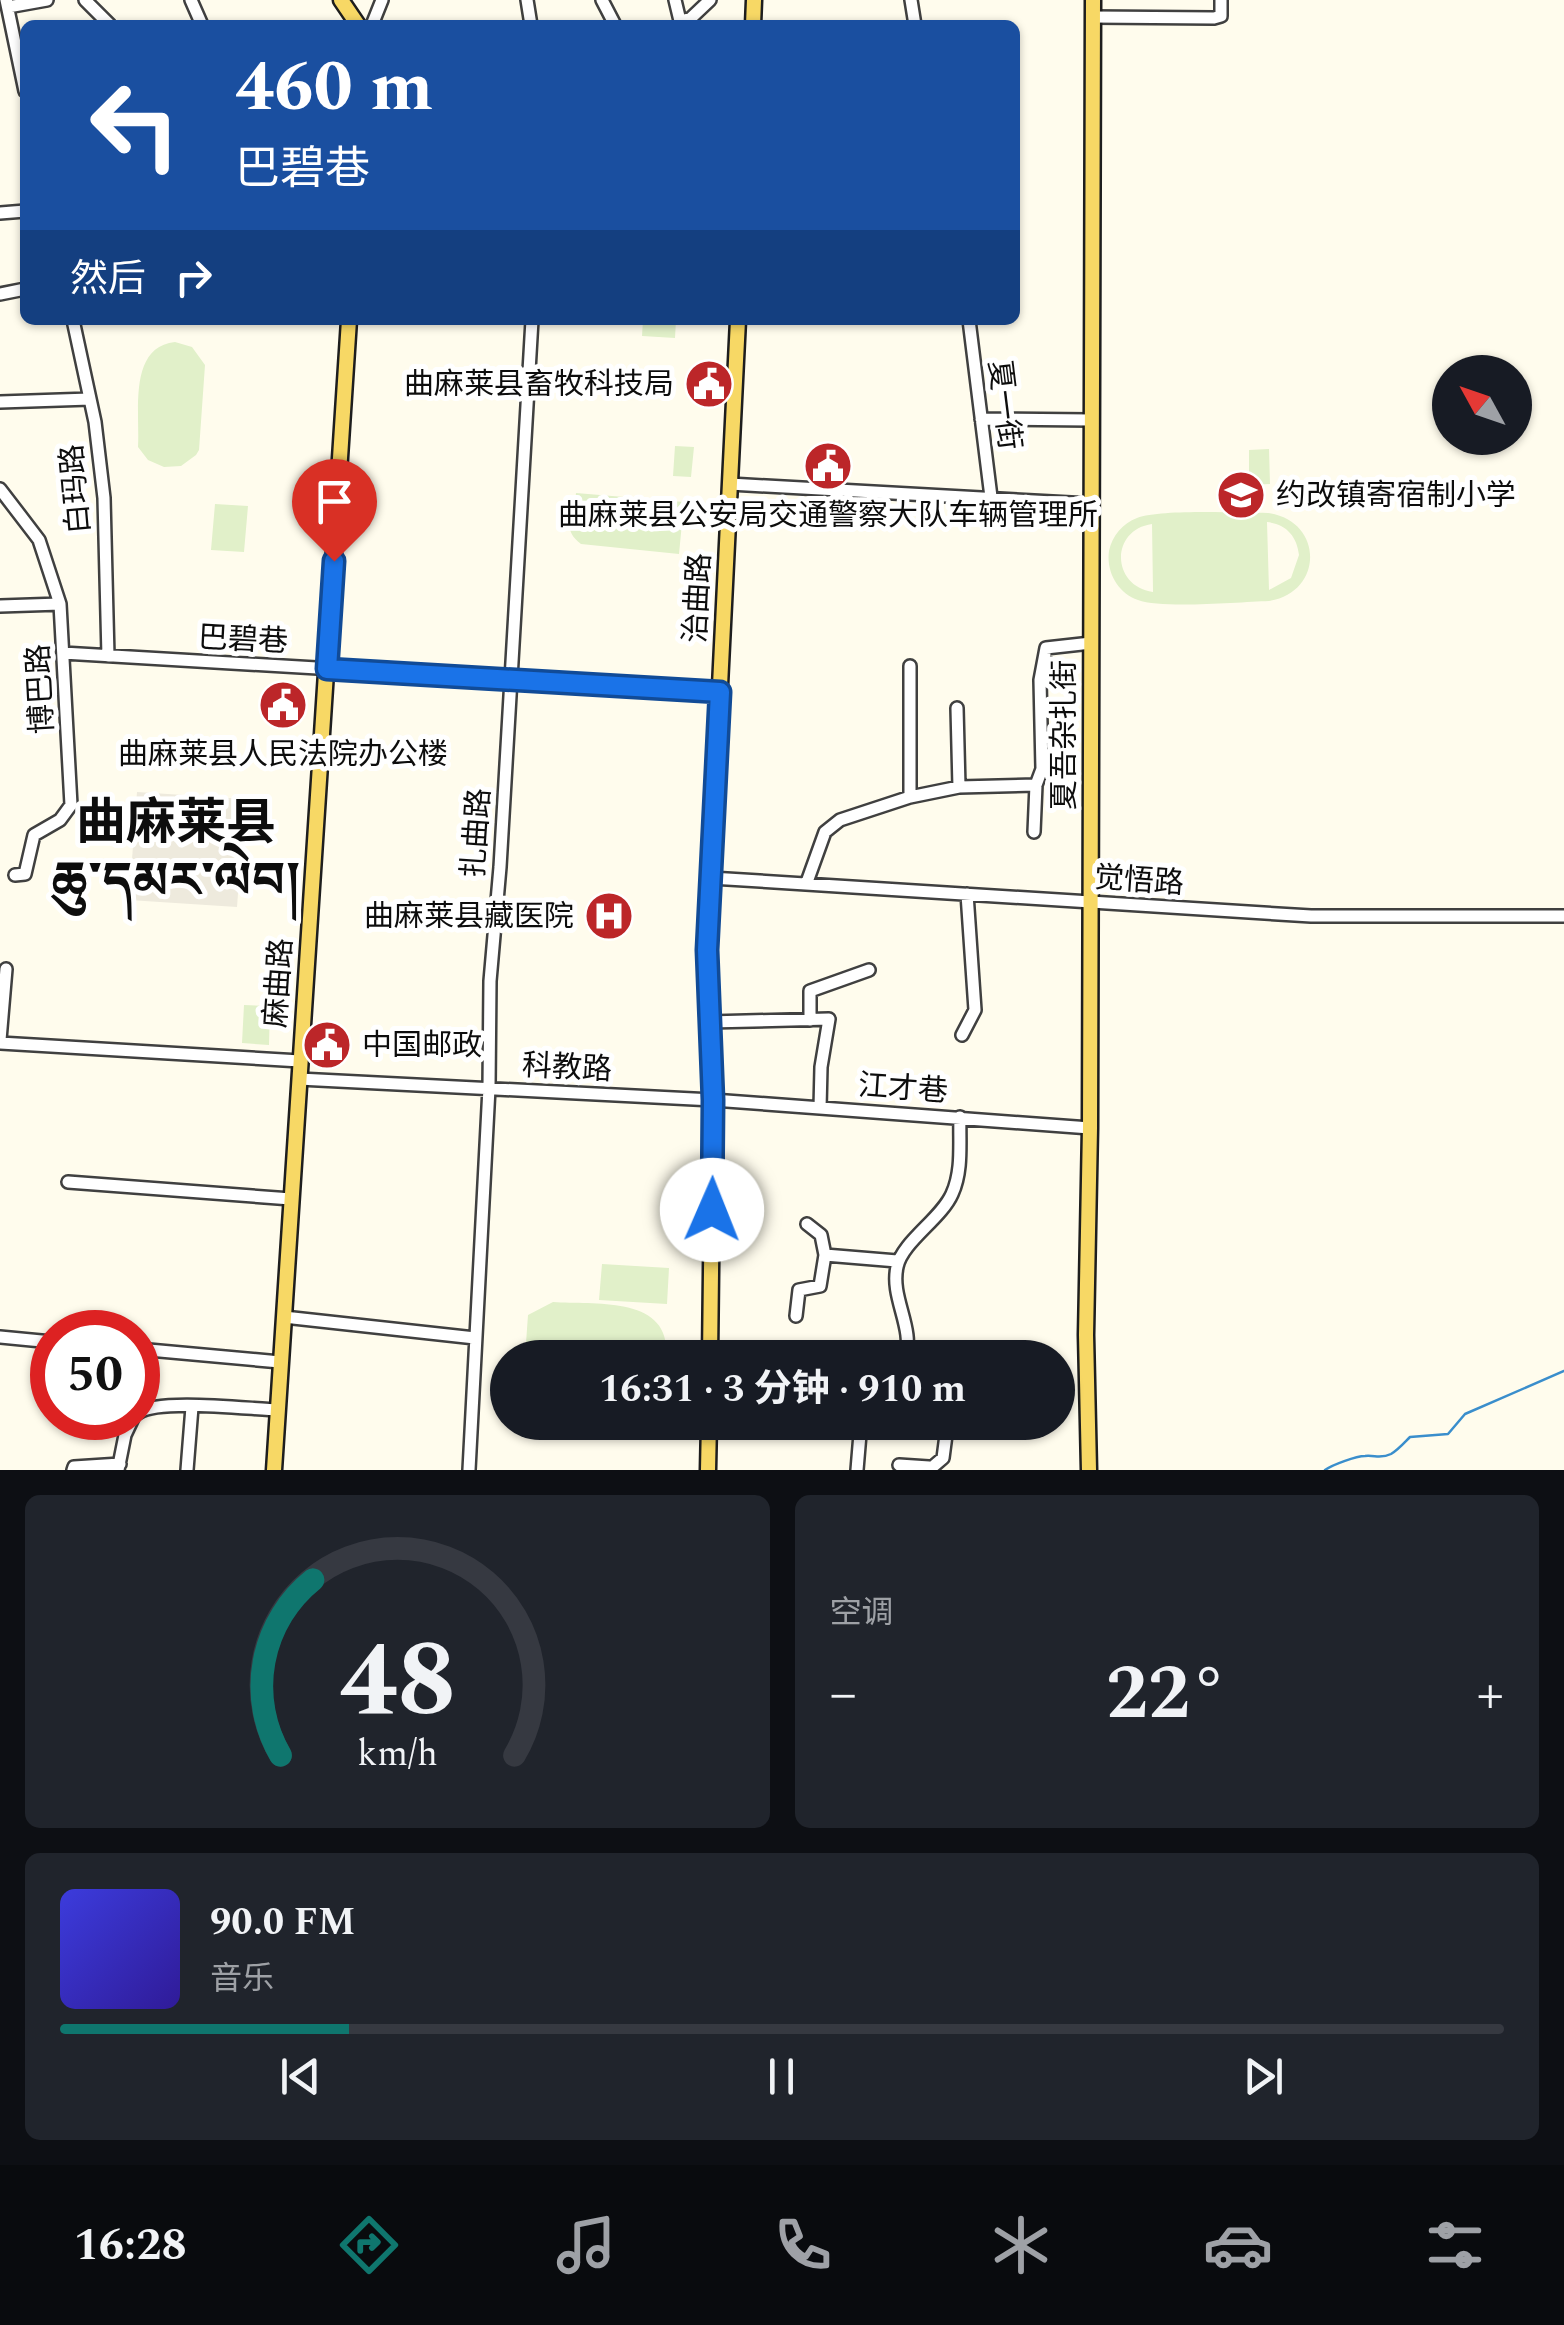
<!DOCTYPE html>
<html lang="zh">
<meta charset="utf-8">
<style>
:root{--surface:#171b24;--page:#20242c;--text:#f1f3f6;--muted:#9ea1a6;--line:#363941;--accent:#0f766e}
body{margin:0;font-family:Spectral,"Noto Sans SC","Noto Serif Tibetan",serif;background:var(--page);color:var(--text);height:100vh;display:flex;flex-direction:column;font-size:38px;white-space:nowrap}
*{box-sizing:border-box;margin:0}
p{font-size:32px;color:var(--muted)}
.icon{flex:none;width:55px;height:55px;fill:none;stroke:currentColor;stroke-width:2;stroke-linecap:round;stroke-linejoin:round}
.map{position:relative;height:1470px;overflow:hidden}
.sheet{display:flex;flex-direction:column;gap:25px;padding:25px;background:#0d0f14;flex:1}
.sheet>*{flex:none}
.banner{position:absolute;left:20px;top:20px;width:1000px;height:305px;border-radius:15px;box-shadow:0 2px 8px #0004;background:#1a4fa0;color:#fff;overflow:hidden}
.needle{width:65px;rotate:310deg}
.fabs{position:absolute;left:1432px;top:355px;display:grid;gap:20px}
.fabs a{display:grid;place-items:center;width:100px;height:100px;border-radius:50%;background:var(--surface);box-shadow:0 2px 8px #0004;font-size:50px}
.speed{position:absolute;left:30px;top:1310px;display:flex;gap:20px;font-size:50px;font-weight:700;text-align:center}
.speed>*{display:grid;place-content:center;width:130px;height:130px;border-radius:50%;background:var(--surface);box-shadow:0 2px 8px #0004;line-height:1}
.speed .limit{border:15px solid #d22;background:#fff;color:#111}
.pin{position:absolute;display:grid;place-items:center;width:85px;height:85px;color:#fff;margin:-102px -42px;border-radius:50% 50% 50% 0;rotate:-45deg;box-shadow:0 0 10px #0007}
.pin .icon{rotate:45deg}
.me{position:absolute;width:110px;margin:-55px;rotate:1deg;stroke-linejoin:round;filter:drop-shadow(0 0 8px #0008)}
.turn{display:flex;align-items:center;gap:35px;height:210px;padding:0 50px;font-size:45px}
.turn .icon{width:130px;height:130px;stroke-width:2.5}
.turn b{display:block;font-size:70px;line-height:85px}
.then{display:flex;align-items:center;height:95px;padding:0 50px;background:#0003;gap:20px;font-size:38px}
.big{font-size:75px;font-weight:700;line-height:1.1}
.sheet .widget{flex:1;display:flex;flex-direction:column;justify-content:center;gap:15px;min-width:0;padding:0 35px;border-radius:15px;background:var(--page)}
.sheet .dial{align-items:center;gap:0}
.dial svg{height:260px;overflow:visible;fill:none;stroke:var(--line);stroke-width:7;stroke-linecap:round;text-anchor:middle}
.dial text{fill:var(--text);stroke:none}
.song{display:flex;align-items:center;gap:30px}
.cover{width:120px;height:120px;border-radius:15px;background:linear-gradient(135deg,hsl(240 70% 55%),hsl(250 70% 35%))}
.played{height:10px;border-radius:5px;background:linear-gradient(90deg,var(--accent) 20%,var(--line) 20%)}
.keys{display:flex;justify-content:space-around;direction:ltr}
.heat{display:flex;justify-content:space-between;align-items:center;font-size:55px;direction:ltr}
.sheet .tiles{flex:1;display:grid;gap:25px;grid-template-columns:1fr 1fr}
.widget:last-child{grid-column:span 2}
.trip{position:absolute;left:490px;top:1340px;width:585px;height:100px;border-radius:50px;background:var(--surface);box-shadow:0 2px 8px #0004;font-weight:700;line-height:100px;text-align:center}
.dock{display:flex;height:160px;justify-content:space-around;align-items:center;background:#090b0e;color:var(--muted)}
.dock .icon{width:70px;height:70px}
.dock .current{color:var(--accent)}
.dock b{font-size:45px;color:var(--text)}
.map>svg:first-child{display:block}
.pitch{fill:#e1f0c9;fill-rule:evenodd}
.plaza{fill:#eeeadd}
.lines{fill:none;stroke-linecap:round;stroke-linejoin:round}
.stream{stroke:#3a8ecc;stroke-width:2.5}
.minor-casing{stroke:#404040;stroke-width:16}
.major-casing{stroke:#1e1e1e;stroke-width:19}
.minor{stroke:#fff;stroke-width:11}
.major{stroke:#f7d865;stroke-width:14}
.route-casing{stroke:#114b97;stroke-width:25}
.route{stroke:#1a73e8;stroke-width:18}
.labels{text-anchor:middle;stroke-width:10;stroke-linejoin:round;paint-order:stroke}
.poi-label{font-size:30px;fill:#0d0d0d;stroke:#fff;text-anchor:end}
.street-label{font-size:30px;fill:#0d0d0d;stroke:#fff}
.town-label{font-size:50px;font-weight:bold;fill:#0d0d0d;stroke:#fff}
</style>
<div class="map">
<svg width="1564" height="1470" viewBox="0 0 1564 1470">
<rect width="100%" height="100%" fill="#fffced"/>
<path class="pitch" d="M643,320H676L675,338L642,336Z
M175,342L192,347L205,365L199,450L196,455L181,466L164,467L148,460L138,447C140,412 128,347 175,342Z
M675,446L694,447L691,477L673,476Z
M1269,449L1270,484L1249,485V450Z
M576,493L684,502L679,554L581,544C559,527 575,514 576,493Z
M215,504L248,506L244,552L211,550Z
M1268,513C1324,521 1324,592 1269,601C1239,602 1162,609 1138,600C1118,593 1106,572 1109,551C1112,536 1123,523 1137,518C1162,509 1238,513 1268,513ZM1267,522C1286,524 1297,536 1299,555L1291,578L1269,590ZM1152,524L1153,591V592C1111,586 1110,530 1152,524Z
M244,1005L270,1006L269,1045L242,1043Z
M602,1264L669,1268L667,1304L599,1300Z
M553,1302C595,1305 672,1295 666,1357H525L528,1315Z"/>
<path class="plaza" d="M137,792L245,799L237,907L129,900Z"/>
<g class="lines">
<path class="stream" d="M1325,1470C1332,1465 1356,1456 1365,1456C1375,1455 1381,1459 1391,1454C1398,1450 1404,1443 1410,1437L1448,1434L1465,1414L1564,1371"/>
<g class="minor-casing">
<path id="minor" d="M6,0L25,91
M85,0L110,25
M191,0L202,25
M527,0L531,25
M602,0L615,25
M675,0L681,25
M911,0L915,25
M8,7L47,0
M1093,17L1214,18L1221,16V0
M680,22L691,18L710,0
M372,25L382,0
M0,213L25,211
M0,294L25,289
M73,320L95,422L104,498L108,656
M969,320L991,497
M0,402L90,399
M981,419L1090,420
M730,484L1090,504
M0,489L39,540L60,604L71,805L60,820L34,835L25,874L15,875
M0,606L60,604
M63,653L720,692
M910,666V797
M957,708L959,787
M1034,832L1036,785
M711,878L1311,916H1564
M807,882L825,832L840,820L910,797L959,787L1036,785L1042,769L1040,680L1046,648L1091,643
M810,1020V991L869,970
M709,1022L829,1019L821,1067L820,1108
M962,1035L975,1010L967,894
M0,1040L6,969
M0,1043L300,1061
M299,1079L713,1100L1090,1128
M68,1182L291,1199
M807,1224L821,1235L825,1255
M796,1316L799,1290L820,1286L825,1255L897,1261
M284,1317L475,1338
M0,1337L52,1342
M138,1349L280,1362
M905,1358C915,1328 890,1298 897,1267C902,1242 941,1219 952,1194C963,1170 959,1142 960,1117
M138,1413C159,1398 248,1409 278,1410
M804,1422H822
M928,1422L946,1435L943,1458L929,1470
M899,1465L929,1467
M73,1470L74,1467L120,1464
M118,1470L125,1435L133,1418
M187,1470L192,1407
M469,1470L489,1088L490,981L500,867L532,320
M857,1470L860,1434L874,1422"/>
</g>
<g class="major-casing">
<path id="major" d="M341,0L358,25
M753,25L754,0
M710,1358L713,1100L707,950L738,320
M274,1470L349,320
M708,1470L709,1422
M1089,1470L1086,1335L1090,1128L1093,0"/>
</g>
<use href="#minor" class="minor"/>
<use href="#major" class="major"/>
</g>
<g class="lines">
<g class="route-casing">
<path id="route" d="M334,561L327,669L720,692L707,950L713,1100L712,1210"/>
</g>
<use href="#route" class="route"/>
</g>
<defs>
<g id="civic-disc" transform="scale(2.5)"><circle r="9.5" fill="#bc2629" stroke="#fff"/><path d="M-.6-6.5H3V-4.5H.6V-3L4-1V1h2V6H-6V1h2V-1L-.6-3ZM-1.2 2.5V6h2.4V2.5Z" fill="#fff"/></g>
<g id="school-disc" transform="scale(2.5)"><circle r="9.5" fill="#bc2629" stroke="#fff"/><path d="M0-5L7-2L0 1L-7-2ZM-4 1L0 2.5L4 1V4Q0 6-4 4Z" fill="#fff"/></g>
<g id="hospital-disc" transform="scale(2.5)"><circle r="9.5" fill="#bc2629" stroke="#fff"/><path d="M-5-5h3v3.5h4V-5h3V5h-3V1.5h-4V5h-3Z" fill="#fff"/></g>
</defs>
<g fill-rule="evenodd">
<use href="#civic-disc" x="709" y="384"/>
<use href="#civic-disc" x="828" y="466"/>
<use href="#school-disc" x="1241" y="495"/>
<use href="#civic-disc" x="283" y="705"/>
<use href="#hospital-disc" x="609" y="916"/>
<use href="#civic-disc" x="327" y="1045"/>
</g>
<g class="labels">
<g class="poi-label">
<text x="674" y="394">曲麻莱县畜牧科技局</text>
<text x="1276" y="505" text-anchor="start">约改镇寄宿制小学</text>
<text x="828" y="525" text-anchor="middle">曲麻莱县公安局交通警察大队车辆管理所</text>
<text x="283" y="764" text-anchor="middle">曲麻莱县人民法院办公楼</text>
<text x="574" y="926">曲麻莱县藏医院</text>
<text x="362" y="1055" text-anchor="start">中国邮政</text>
</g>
<g class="street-label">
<text transform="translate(1005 405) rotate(83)" y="10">夏一街</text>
<text transform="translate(75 489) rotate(-95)" y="10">白玛路</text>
<text transform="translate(697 598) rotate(-87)" y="10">治曲路</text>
<text transform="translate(243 639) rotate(3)" y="10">巴碧巷</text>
<text transform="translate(40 689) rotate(-93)" y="10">博巴路</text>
<text transform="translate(1064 735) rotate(-90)" y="10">夏吾杂扎街</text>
<text transform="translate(476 833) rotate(-86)" y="10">扎曲路</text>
<text transform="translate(1139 880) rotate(4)" y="10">觉悟路</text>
<text transform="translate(278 983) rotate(-86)" y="10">麻曲路</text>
<text transform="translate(567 1067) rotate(3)" y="10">科教路</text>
<text transform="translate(903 1088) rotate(4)" y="10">江才巷</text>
</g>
<g class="town-label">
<text x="176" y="839">曲麻莱县<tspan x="176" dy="58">ཆུ་དམར་ལེབ།</tspan></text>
</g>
</g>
</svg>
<div class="fabs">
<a><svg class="needle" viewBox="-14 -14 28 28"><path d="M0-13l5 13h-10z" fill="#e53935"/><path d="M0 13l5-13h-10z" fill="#9ea1a6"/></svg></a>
</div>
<div class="speed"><div class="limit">50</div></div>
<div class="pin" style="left:334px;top:561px;background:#d93025"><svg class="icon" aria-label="arrive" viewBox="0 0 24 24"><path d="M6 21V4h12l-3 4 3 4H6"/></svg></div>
<svg class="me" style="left:712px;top:1210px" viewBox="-20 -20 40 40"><circle r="19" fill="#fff"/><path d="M0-13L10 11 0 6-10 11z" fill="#1a73e8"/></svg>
<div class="trip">16:31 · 3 分钟 · 910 m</div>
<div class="banner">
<div class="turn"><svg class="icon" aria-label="left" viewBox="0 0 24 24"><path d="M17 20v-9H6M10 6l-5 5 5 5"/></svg><div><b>460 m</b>巴碧巷</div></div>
<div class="then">然后<svg class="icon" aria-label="right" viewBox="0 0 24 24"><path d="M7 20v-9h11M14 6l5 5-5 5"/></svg></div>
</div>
</div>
<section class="sheet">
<div class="tiles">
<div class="widget dial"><svg viewBox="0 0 100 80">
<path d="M14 69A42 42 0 1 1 86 69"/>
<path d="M14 69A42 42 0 0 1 24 15" stroke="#0f766e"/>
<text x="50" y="56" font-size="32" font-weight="700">48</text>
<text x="50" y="72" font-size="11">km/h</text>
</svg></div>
<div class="widget"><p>空调</p>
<div class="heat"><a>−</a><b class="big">22°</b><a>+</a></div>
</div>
<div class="widget">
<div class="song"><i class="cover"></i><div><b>90.0 FM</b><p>音乐</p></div></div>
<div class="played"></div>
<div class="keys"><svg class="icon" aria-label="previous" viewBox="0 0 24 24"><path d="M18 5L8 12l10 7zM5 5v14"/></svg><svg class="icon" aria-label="pause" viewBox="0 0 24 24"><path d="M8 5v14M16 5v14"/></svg><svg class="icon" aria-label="next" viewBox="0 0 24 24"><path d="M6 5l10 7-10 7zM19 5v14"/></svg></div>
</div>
</div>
</section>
<nav class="dock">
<b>16:28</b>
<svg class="icon current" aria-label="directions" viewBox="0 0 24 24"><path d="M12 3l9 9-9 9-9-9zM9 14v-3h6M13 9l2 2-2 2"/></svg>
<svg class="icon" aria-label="music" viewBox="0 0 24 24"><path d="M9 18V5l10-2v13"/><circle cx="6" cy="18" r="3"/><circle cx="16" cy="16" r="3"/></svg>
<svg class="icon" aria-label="phone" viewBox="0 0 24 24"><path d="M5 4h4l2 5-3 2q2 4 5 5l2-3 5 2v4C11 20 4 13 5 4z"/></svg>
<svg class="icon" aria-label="climate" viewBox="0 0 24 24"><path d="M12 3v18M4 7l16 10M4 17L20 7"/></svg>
<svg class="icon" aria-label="car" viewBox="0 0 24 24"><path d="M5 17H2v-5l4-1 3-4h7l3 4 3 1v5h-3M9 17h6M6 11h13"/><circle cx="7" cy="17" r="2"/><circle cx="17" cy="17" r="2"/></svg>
<svg class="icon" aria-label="filters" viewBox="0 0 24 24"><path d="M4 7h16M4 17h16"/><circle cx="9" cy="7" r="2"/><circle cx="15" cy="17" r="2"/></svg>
</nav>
